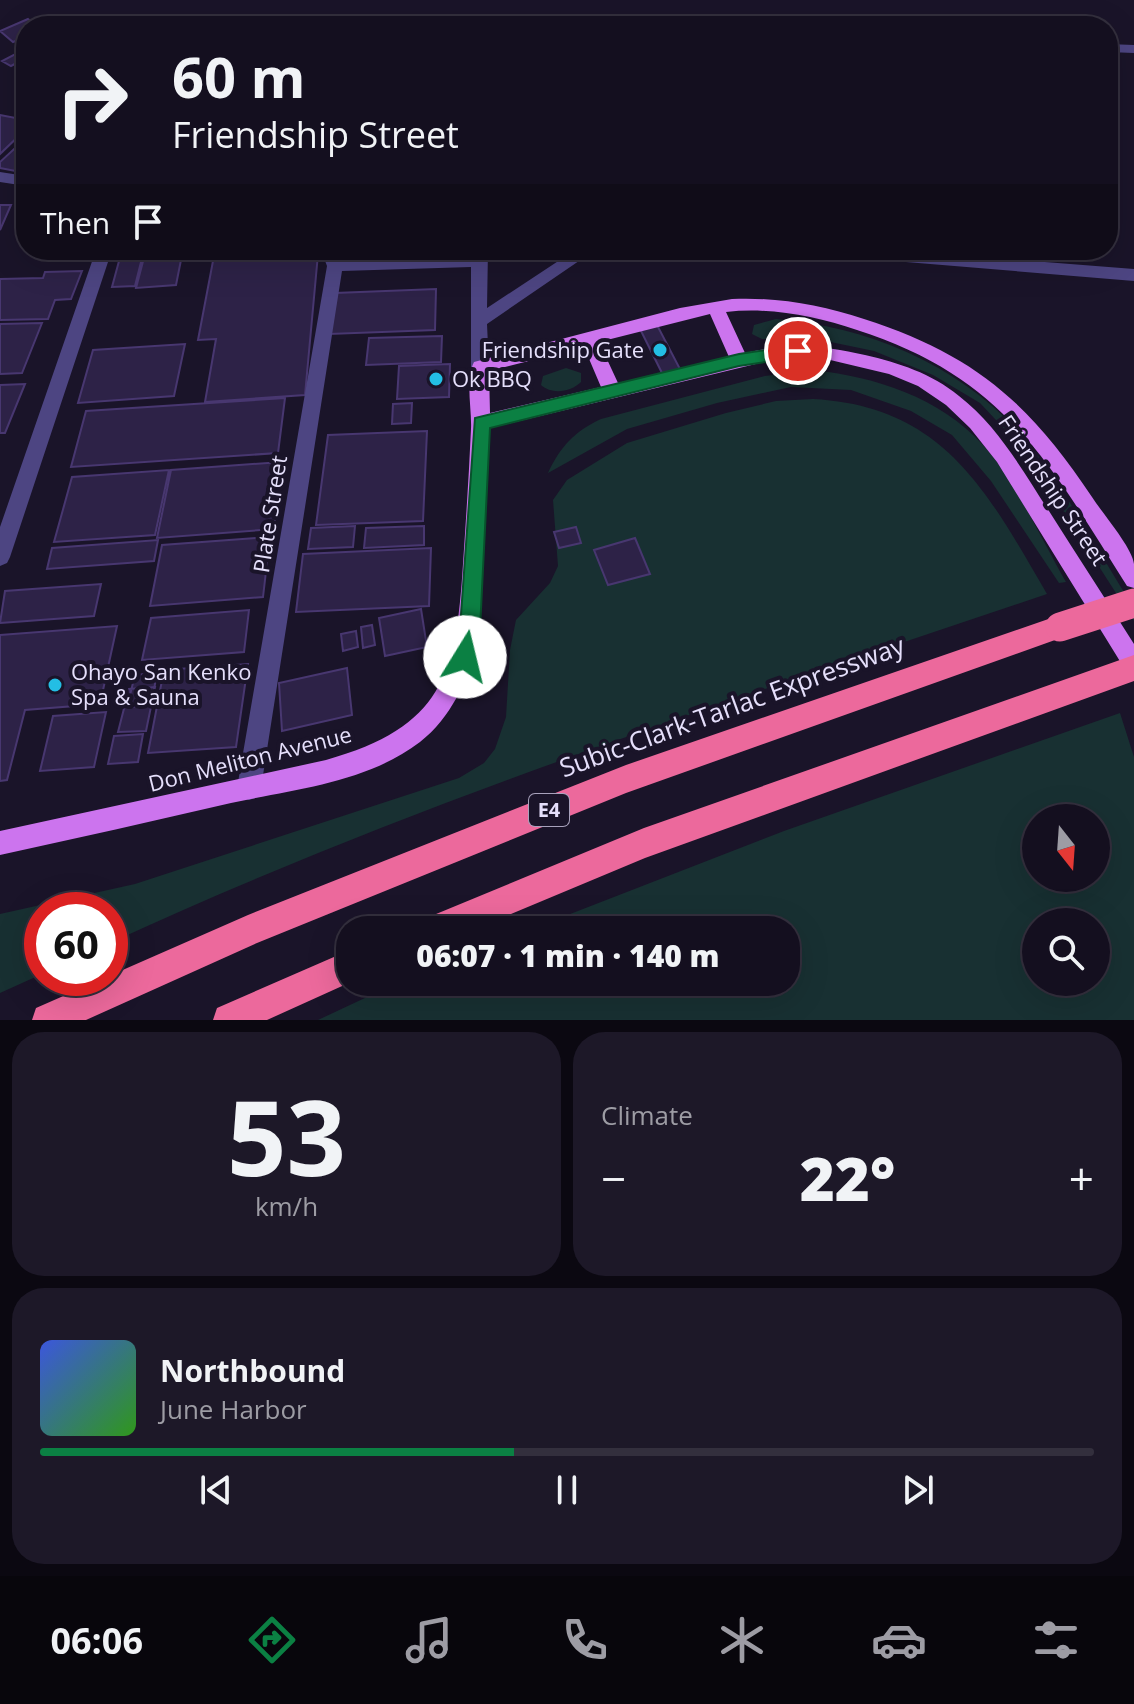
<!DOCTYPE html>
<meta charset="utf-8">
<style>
:root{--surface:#140f1f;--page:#1d1828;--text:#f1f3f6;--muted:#9d9ca4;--line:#332f3d;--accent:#0b8043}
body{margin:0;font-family:"Open Sans",sans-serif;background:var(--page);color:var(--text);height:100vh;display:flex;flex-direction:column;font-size:30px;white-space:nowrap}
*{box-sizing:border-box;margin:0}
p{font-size:26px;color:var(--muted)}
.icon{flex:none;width:44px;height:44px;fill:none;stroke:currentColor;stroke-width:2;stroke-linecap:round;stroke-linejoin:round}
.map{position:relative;height:1020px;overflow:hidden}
.details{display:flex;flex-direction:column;gap:12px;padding:12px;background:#0b0811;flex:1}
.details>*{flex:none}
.banner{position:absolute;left:16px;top:16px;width:1102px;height:244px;border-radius:32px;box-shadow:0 8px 32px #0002,0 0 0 2px var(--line);background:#140f1f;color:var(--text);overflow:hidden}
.needle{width:52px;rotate:163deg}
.tools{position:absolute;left:1022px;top:804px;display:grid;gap:16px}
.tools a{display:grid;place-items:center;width:88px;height:88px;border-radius:50%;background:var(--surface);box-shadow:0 8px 32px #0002,0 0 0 2px var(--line);font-size:40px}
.speed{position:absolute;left:24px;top:892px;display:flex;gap:16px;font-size:40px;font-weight:700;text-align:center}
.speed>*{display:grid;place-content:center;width:104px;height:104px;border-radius:50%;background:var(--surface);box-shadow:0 8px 32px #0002,0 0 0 2px var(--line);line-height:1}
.speed .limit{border:12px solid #d22;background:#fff;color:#111}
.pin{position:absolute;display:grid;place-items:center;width:68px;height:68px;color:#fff;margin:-34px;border:4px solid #fff;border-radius:50%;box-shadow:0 2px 8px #0007}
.me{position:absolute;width:88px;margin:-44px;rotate:9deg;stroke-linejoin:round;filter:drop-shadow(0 0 6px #0008)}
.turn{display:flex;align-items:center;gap:28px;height:168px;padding:0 24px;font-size:36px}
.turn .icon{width:104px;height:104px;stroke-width:2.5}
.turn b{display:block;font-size:56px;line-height:68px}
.then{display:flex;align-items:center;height:76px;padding:0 24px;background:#0003;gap:16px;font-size:30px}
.big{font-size:60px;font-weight:800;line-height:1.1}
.details .widget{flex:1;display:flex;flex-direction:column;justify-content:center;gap:12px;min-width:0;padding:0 28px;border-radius:32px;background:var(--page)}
.details .dial{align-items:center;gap:0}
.dial b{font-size:104px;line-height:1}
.song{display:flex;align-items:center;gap:24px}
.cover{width:96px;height:96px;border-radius:12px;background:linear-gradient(135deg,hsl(230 70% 55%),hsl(110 70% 35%))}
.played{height:8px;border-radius:4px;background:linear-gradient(90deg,var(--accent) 45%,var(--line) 45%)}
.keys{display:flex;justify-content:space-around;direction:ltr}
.heat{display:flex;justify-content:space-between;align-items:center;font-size:44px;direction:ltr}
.details .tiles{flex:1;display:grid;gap:12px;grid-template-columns:1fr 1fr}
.widget:last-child{grid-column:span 2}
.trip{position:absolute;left:336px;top:916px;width:464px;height:80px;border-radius:32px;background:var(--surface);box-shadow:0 8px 32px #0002,0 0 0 2px var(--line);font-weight:800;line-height:80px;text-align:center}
.tab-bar{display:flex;height:128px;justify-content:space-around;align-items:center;background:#08060c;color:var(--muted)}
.tab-bar .icon{width:56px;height:56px}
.tab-bar .selected{color:var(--accent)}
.tab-bar b{font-size:36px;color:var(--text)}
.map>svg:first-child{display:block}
.green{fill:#183032;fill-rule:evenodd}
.building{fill:#2d2247;stroke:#483770;stroke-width:2}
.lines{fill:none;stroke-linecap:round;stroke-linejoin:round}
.minor{fill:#4d4582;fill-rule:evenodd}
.major{fill:#cc74ee;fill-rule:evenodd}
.highway{fill:#ec699c;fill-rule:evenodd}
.highway-bridge{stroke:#ec699c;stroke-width:29}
.route{fill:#0b8043;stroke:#07532c;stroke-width:2}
.poi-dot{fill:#23bee4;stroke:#1a1429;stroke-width:3}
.labels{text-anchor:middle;stroke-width:8;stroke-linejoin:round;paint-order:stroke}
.shield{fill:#1a1429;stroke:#a8a2bc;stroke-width:2}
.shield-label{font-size:20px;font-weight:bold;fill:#e5dffb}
.poi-label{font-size:22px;fill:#e5dffb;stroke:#1a1429;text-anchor:start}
.street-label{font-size:22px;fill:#e5dffb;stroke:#1a1429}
.near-street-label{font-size:26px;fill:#e5dffb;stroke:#1a1429}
</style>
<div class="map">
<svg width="1134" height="1020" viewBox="0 0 1134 1020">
<rect width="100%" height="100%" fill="#1a1429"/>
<path class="green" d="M776,319C868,326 964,367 1024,438C1066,489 1098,552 1134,608V621L1024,450L980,403L933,375L874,351L821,340L762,339L752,334L754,325Z
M566,368L581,373V382C571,392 552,395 541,385L543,376Z
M813,370C876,377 939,397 983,445C1013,477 1043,542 1066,582L1059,583L991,481L952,435L911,411L851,390L791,387L717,403L627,429L548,473C560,447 575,431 601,419L765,376Z
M813,399C944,406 987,491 1047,594C732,700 413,803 110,943V910H42V974L0,993V914L135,884L459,778L484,763L495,749L506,717L510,650L516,620L550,583L558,566L553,500L567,480L627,443L726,413L776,401Z
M1120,713L1134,757V1020H318L399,982H786V930H529L784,831ZM1096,818V878H1036V818ZM1096,922V982H1036V922Z"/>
<path class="building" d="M28,19L37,26H26V37L13,42L0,31Z
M25,49L26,58L11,66L2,61Z
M0,115L26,120V129L0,154Z
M26,138V173L0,168V162Z
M0,205H11L0,230Z
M122,250H144L135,286L112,287Z
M146,250H183L176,285L136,288Z
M318,254L305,395L205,402L216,339L198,340L213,261Z
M82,271L71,299L55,300L48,319L0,320V279L43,278L45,272Z
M436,289L435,330L329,334L335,293Z
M42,323L22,373L0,374V324Z
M657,325L681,371L663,375L640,329Z
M442,336L441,362L366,365L369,338Z
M185,344L174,396L78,403L93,350Z
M450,364L449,397L397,399L399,366Z
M25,384L5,433H0V385Z
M285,398L278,453L71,467L86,411Z
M412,403L411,423L392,424L393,404Z
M427,431L423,521L316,525L328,435Z
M281,462L274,529L157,538L171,470Z
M169,470L155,535L54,542L72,477Z
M355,526L353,547L308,549L311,528Z
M424,526V545L364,548L366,528Z
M576,527L581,543L559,548L554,532Z
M270,537L263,597L150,606L162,545Z
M635,538L650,574L608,585L594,550Z
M158,540L154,561L47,569L52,548Z
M431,548L429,606L296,612L303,554Z
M101,584L94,616L0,623L5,591Z
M421,609L427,647L385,656L379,618Z
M249,610L244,652L142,660L151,618Z
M372,625L375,645L363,648L361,627Z
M117,626L100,704L25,710L7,780L0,781V635Z
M356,631L358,647L343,651L341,634Z
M248,664L236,747L148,753L164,670Z
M347,668L352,715L282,731L279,683Z
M157,673L151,706L127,707L135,675Z
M155,687L146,731L118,732L129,689Z
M106,712L94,767L40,771L53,716Z
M143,734L138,762L108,764L114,736Z"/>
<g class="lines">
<path class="minor" d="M409,15L445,26L409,23L368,26Z
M1108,44L1134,45V53L1108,52Z
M0,172L26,176V186L0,182Z
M96,250H112L10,557L7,563L0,566V527Z
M321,250H337L341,260L393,257L394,250H410L409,256H472V250H488L487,308L575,250H595L487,324L489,367L480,374L471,367V267L342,271L261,788L258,797L249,800L240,797L237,788L327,266Z
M813,250H890L1134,269V281L821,255Z"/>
<path class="major" d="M732,299C778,297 821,305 864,319C973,354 1029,402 1092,497C1102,513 1132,547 1134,564C1134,572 1134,580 1134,588L1127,586C1049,462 1004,377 857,330C815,316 770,307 726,312L745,353C786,343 824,345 865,355C899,363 931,373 959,396C998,426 1022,470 1049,511C1077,555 1106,600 1134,644V674L1126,671L997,462L970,428L946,405L918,386L889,374L826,359L768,361L490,428L478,644C467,681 451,718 420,742C366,783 295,789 231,803C154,821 77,838 0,855V831L326,760C443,727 456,675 463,564C466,519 469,474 471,429C472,409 465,380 474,362L680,308ZM710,314L729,357L618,383L599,342ZM584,347L601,387L490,413L489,371Z"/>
<path class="highway" d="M1060,615L1069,619L1073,627L1069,635L626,793L257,943L86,1020H32L36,1008L248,915L626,765Z
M1134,655V681L645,858L473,930H419L424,919L644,828Z
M350,950L351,982L267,1020H213L217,1008Z"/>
<path class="highway-bridge" d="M1060,627L1134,603"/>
</g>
<path class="route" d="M798,345L804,347V356L739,366L490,428L480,629L472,664L465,666L458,664L455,657L460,629L475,418L739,354Z"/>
<g class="poi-dot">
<circle cx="660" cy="350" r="8"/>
<circle cx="436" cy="379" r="8"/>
<circle cx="55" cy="685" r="8"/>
</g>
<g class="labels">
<rect class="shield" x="529" y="794" width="40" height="32" rx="6"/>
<g class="shield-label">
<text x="549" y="817">E4</text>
</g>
<g class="poi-label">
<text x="644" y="358" text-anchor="end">Friendship Gate</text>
<text x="452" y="387">Ok BBQ</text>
<text x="71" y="680">Ohayo San Kenko<tspan x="71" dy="25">Spa &amp; Sauna</tspan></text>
</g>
<g class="street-label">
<text transform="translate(1053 490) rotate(56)" y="8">Friendship Street</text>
<text transform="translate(270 514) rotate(-81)" y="8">Plate Street</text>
<text transform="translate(250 759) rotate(-14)" y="8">Don Meliton Avenue</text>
</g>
<g class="near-street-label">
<text transform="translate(732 707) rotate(-20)" y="9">Subic-Clark-Tarlac Expressway</text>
</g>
</g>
</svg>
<div class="tools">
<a><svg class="needle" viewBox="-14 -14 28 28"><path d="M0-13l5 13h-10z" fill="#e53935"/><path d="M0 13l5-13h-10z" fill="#9d9ca4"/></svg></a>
<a><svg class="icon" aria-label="search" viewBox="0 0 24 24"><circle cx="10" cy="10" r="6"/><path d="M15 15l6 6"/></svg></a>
</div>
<div class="speed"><div class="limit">60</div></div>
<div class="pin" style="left:798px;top:351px;background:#d93025"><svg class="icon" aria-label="arrive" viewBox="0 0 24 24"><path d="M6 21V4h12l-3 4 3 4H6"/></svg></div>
<svg class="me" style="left:465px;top:657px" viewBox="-20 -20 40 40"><circle r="19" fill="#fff"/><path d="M0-13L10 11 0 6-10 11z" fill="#0b8043"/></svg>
<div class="trip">06:07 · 1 min · 140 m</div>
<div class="banner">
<div class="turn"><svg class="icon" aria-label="right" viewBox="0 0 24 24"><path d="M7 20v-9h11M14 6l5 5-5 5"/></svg><div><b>60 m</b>Friendship Street</div></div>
<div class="then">Then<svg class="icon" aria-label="arrive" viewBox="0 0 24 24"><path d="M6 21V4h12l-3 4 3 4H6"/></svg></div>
</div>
</div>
<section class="details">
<div class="tiles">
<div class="widget dial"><b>53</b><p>km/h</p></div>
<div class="widget"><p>Climate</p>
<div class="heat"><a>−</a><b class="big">22°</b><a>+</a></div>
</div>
<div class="widget">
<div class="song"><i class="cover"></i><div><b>Northbound</b><p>June Harbor</p></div></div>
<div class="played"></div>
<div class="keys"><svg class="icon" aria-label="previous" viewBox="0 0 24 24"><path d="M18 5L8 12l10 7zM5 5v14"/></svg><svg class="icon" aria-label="pause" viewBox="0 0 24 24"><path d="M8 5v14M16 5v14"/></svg><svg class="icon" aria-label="next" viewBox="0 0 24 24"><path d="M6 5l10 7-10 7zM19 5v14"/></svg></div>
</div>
</div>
</section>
<nav class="tab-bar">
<b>06:06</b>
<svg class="icon selected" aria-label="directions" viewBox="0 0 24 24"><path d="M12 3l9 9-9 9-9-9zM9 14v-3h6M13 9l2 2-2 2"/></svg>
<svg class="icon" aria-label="music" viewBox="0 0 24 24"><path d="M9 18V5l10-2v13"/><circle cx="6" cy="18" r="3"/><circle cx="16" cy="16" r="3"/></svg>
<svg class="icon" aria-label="phone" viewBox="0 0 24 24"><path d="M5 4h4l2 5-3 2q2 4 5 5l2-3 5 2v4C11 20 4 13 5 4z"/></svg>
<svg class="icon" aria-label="climate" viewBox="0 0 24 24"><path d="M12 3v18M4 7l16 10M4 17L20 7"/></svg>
<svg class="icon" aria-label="car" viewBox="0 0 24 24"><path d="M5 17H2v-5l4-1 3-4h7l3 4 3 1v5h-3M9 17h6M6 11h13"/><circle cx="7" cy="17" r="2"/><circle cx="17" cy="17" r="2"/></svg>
<svg class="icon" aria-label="filters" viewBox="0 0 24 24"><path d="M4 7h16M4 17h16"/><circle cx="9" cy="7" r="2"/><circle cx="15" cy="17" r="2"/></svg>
</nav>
